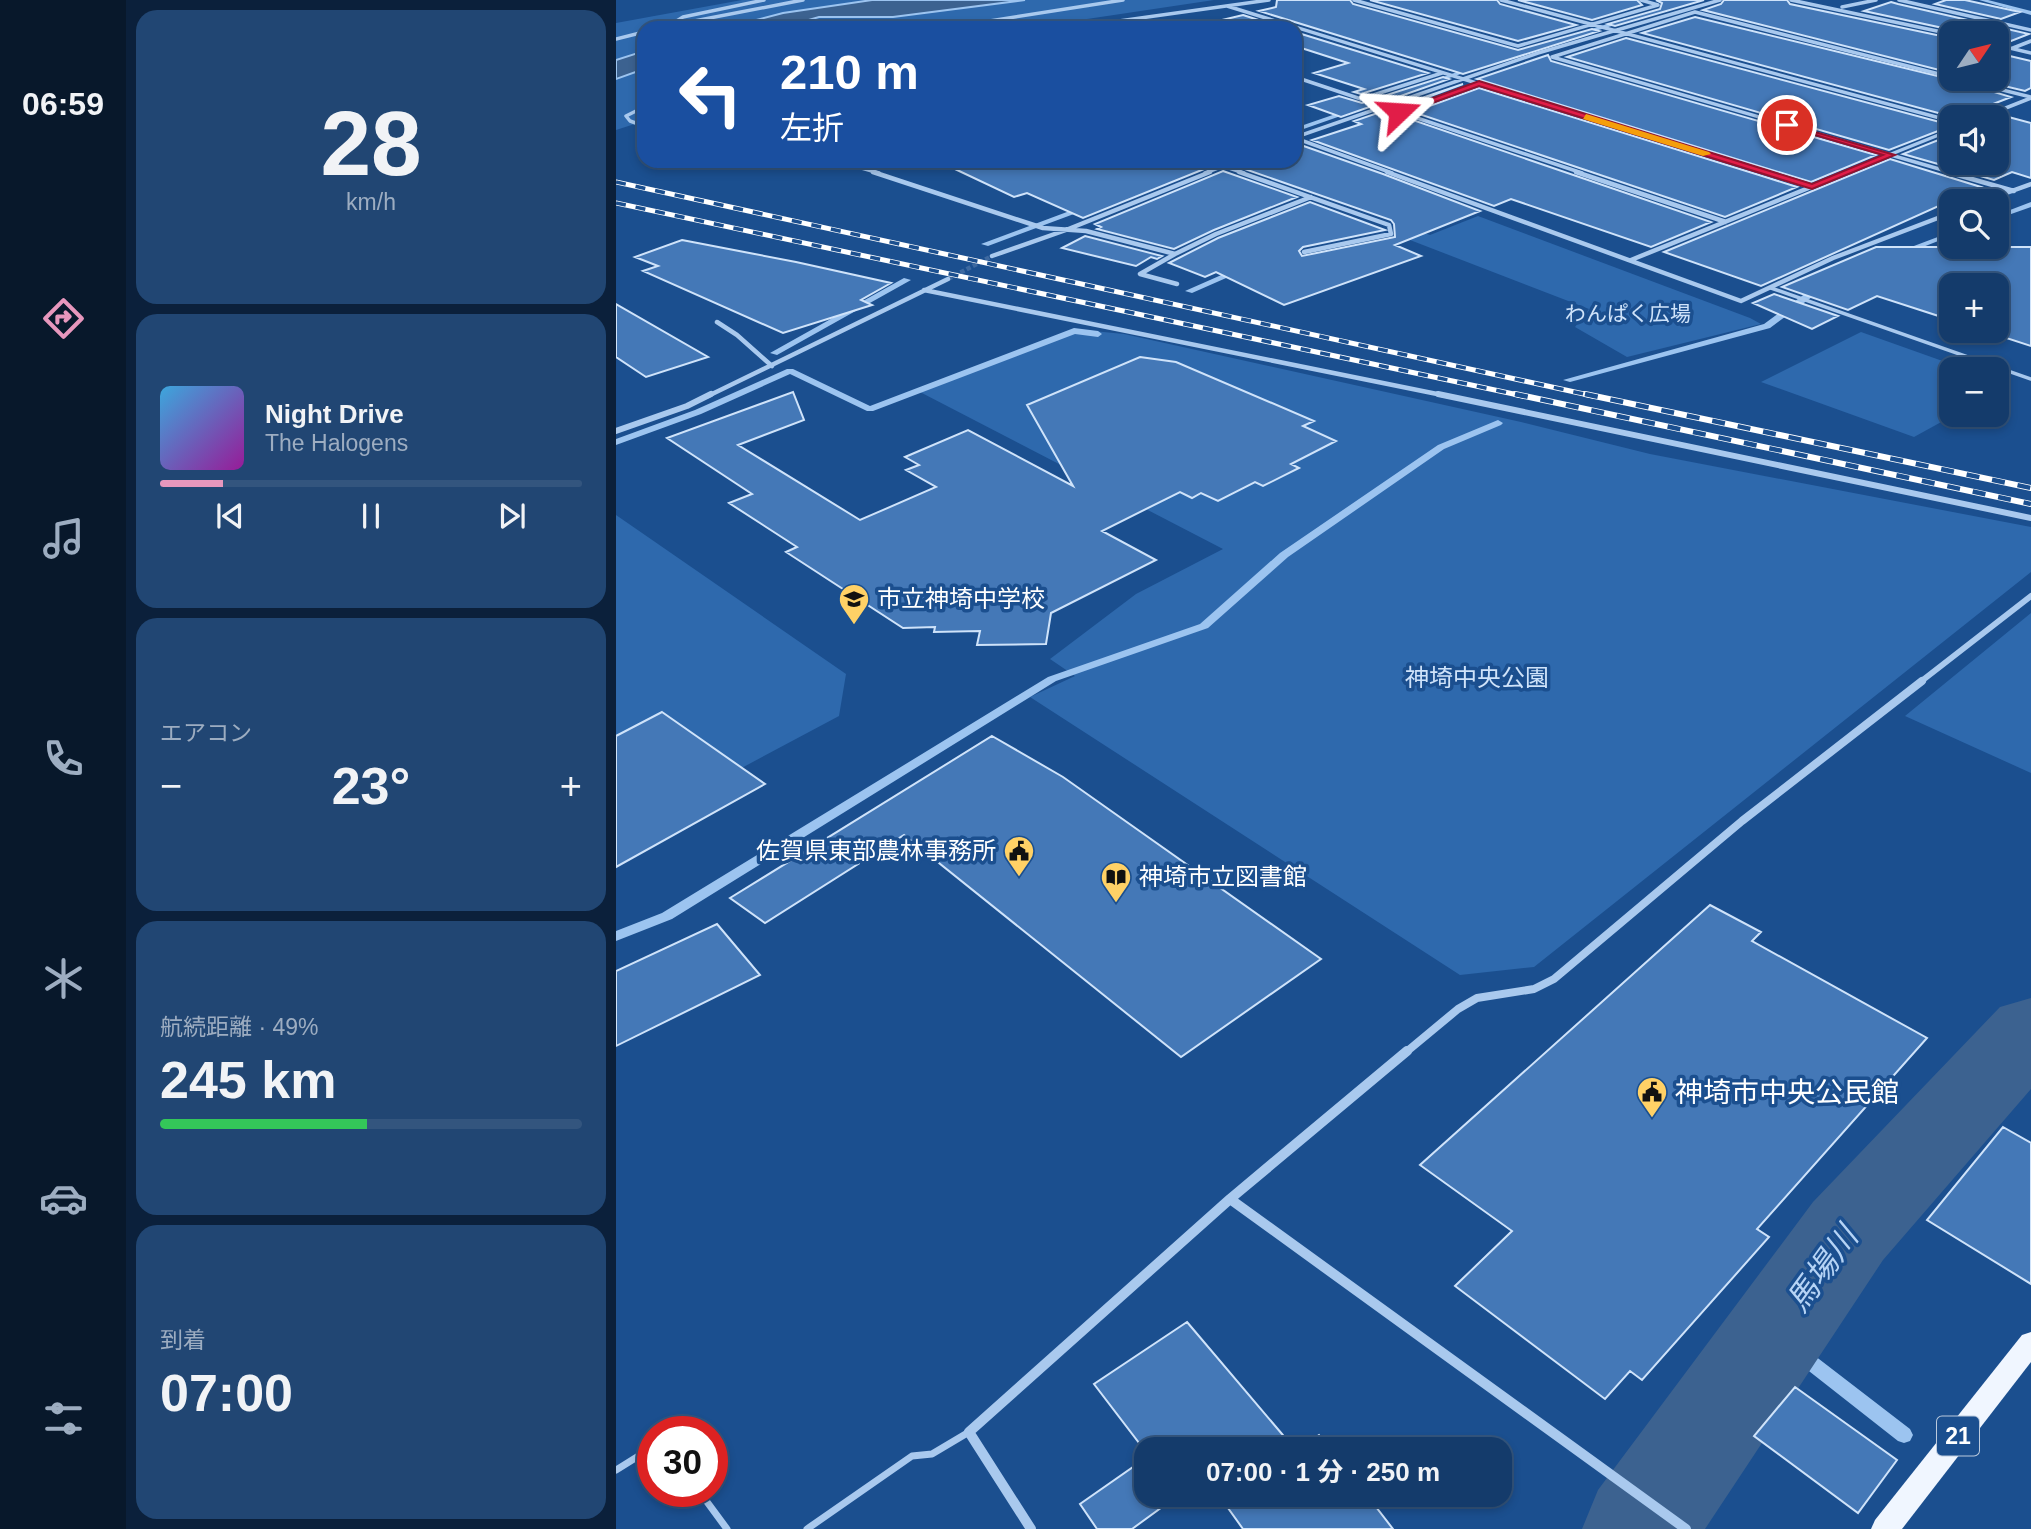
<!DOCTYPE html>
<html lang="ja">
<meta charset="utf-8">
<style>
:root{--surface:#143b6b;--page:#214673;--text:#f1f3f6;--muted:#9dadc1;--line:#33557e;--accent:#e797bd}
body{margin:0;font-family:Helvetica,"Noto Sans JP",sans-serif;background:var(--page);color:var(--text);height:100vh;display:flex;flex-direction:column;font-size:26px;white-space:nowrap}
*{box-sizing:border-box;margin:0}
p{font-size:23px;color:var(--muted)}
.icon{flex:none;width:38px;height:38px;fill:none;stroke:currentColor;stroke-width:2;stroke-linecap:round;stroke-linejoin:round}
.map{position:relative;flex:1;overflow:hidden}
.drawer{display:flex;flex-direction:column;gap:10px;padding:10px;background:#0b203b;width:490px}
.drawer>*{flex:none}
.guide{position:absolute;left:21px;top:21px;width:665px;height:147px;border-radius:21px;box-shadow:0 4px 10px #0003,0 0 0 2px var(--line);background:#1a4fa0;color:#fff;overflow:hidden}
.needle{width:46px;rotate:55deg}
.buttons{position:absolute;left:1323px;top:21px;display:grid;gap:14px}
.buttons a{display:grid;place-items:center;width:70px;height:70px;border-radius:14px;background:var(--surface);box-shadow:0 4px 10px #0003,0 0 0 2px var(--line);font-size:35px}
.speed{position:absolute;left:21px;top:1416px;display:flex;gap:14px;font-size:35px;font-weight:700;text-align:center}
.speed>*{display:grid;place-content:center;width:91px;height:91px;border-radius:50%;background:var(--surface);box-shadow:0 4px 10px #0003,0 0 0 2px var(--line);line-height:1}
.speed .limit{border:10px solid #d22;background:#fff;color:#111}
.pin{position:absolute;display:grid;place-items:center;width:60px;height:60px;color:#fff;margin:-30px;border:4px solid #fff;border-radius:50%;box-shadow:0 2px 7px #0007}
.me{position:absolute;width:77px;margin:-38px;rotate:70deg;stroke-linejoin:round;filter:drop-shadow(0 0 5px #0008)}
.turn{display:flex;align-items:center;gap:24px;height:147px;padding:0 28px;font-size:32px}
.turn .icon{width:91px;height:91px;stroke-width:2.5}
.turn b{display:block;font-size:49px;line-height:60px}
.big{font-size:52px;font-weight:700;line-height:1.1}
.drawer .widget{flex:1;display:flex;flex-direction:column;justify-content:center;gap:10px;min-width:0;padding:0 24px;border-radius:21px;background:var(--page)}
.drawer .dial{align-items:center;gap:0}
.dial b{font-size:91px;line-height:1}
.song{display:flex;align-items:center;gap:21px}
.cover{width:84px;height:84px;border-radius:10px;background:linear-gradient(135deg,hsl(200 70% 55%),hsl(300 70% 35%))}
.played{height:7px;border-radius:4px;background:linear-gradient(90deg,var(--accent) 15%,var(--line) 15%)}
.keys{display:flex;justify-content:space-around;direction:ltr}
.heat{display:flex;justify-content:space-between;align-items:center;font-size:38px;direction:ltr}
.charge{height:10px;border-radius:5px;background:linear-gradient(90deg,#34c759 49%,var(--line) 0)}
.trip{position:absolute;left:518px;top:1437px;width:378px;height:70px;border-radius:21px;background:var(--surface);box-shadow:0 4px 10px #0003,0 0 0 2px var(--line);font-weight:700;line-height:70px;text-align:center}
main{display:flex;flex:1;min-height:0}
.menu{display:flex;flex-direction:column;width:126px;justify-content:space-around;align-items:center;background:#08182b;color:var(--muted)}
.menu .icon{width:49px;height:49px}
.menu .active{color:var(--accent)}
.menu b{font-size:32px;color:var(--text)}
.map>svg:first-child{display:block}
.green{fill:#2e69ad}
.water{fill:#3c6290;stroke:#9cc4f0;stroke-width:2}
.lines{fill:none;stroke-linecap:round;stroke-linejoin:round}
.stream{fill:#9cc4f0;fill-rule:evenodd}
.river{fill:#3c6290;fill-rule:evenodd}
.building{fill:#4478b7;stroke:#cfe3fa;stroke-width:2}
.minor-tunnel{stroke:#3d69a0;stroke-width:4.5;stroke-dasharray:4.5 2.5;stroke-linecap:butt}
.service-far1{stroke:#a9c9ee;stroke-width:3.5}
.service{stroke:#a9c9ee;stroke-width:7}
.minor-far4{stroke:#a9c9ee;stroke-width:3.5}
.minor-far3{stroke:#a9c9ee;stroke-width:4.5}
.minor-far2{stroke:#a9c9ee;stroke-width:6}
.minor-far1{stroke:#a9c9ee;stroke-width:8}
.minor{stroke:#a9c9ee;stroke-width:10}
.primary{fill:#f0f6ff;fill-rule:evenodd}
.rail-far1-casing{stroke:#fff;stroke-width:5}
.rail-casing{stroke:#fff;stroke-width:6}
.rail-far1{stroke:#1b4f8f;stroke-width:3.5;stroke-dasharray:10;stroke-linecap:butt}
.rail{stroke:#1b4f8f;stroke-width:4.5;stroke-dasharray:13;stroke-linecap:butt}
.route{fill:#e11d48;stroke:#92132f;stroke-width:2}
.slow{fill:#f59e0b}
.labels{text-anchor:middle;stroke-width:7;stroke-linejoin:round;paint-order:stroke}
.far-park-label{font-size:21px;fill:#cfe3fa;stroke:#1b4f8f}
.shield{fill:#1b4f8f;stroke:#bbcadd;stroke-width:2}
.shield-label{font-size:23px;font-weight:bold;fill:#fff}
.poi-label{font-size:24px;fill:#fff;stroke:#1b4f8f;text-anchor:start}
.park-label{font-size:24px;fill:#cfe3fa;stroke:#1b4f8f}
.near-poi-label{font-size:28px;fill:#fff;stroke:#1b4f8f;text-anchor:start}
.near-water-label{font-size:32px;font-style:italic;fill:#b5d3f5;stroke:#1b4f8f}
</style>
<main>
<nav class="menu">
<b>06:59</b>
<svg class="icon active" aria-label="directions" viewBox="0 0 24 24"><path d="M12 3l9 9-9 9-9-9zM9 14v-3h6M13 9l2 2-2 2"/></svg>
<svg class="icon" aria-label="music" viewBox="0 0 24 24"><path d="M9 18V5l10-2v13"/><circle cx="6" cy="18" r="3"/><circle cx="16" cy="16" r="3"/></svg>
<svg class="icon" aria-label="phone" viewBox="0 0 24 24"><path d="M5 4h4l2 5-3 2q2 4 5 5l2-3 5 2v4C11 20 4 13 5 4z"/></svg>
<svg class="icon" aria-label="climate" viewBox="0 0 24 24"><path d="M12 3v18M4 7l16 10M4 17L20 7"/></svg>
<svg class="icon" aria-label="car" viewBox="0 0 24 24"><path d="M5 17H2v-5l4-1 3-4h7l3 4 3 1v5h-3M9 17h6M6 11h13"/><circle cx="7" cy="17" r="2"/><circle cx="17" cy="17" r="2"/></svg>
<svg class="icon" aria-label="filters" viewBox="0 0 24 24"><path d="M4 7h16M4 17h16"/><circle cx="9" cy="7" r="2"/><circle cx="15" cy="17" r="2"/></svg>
</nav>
<section class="drawer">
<div class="widget dial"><b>28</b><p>km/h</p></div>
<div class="widget">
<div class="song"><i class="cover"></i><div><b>Night Drive</b><p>The Halogens</p></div></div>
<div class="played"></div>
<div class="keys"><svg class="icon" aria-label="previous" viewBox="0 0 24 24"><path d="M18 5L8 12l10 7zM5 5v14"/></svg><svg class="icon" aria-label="pause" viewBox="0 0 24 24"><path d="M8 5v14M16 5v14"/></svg><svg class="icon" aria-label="next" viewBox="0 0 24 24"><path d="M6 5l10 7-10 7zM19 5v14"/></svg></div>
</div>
<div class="widget"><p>エアコン</p>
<div class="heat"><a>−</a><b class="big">23°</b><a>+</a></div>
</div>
<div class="widget"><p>航続距離 · 49%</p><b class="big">245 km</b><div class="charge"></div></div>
<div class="widget"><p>到着</p><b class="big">07:00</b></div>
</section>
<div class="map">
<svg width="1415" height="1529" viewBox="0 0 1415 1529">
<rect width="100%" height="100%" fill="#1b4f8f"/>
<path class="green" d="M126,0H256L167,13L109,28H28V51L0,60V23Z
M409,0H598L411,28H165L203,17H277Z
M28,69V121L0,130V79Z
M862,216L1134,318L1145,324L1011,357L959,327L973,309L781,235L787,225L814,235Z
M467,330L508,334L905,422L1034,454L1415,527V572L918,967L844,975L414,697L459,676L434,659L520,594L607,549L304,392Z
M1245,332L1349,369H1335V415H1338L1298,437L1145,382Z
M0,515L230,674L223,716L0,835Z
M1415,613V773L1289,716Z"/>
<path class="water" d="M256,0H409L277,17H203L165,28H109L167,13Z
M28,51V69L0,79V60Z"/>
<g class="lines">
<path class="stream" d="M1363,0H1372L1415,11V15Z
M1010,18L1012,21L963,36L960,34Z
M860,65L862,68L816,84L811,83Z
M734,109L737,111L736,112L679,132V128Z
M1415,202V207L1381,219V215Z
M467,206L474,208L372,246L365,244Z
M1335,232V236L1289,254L1282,252Z
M619,269L626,271L576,293L569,291Z
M288,278L295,280L161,355L154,353Z
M1206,287L1210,289L1209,291L1196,297L1154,328L954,382L947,380L1148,324L1190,293Z
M458,328L482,331L486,334L482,337L459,334L257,411H251L174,374L85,414L0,445V439L79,410L171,369H177L254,406Z
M882,420L887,423L885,425L828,449L672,557L592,628L440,681L56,919L0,941V931L46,913L432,677L584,624L664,553L822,445Z
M1158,1326L1164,1329L1294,1429L1297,1435L1294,1441L1288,1443L1282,1441L1152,1339L1149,1334L1152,1329Z"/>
<path class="river" d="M1415,998V1089L1267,1260L1089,1529H966L982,1490L1197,1202L1384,1007Z"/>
</g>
<path class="building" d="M661,0H734L737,4L902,50L976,29L983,31L847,74L643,11L660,7Z
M754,0H881L884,4L960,25L902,41Z
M902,0H1021L1026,5L976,20Z
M1040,0H1088L999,26L992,24L1044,9L1046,3Z
M1108,0H1171L1174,4L1335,38V73L1087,10L1105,4Z
M1330,0H1349L1404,12L1385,19L1319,4Z
M1275,2L1282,4L1413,34L1390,43L1381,41V33H1339L1336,30L1248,11Z
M627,15L667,28H623L602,21Z
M1079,17L1338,80L1395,97L1364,109L1371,111L1363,117H1337L1026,33Z
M679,32L812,73L745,94L738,92L748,89L698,73L732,63L679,46Z
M1010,38L1335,125V126L1273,150L951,57Z
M1381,53L1415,61V88L1409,91L1359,79H1381Z
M932,55L935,61L1260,155L1195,182L861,79Z
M827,77L833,79L725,117L692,105L723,96L746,103Z
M847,84L782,108L779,114L1095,222L1035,247L895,199L878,206L696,140L745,124L738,121Z
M863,88L1143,175L1181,187L1109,217L797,112Z
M1385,115L1415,123V178L1396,172L1378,180L1287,154L1335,135V163H1381V117H1378Z
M682,144L767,174L864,211L779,245L805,256L668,305L600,272L589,277L553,263L602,238L694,202L769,230L687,247L683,251L686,256L779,237L778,224L775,220L620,166L624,161H679V145Z
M1274,159L1365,187L1145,286L1048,252Z
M322,161H433L437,165H452L455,161H608L467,218L411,193L398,197Z
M607,171L681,197L598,230L558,249L481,229L485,227L479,224Z
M469,236L546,256L541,259L535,257L520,266L446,248Z
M66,240L180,262L275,283L245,300L256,305L167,333L27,271L42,266L19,257Z
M1260,247H1415V346L1369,331H1381V285H1335V320L1261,296L1232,310L1166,287Z
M1158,294L1222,316L1196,329L1137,303Z
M0,304L92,357L30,377L0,357Z
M524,357L560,362L698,421L687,426L720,441L675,464L683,468L647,486L639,482L602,501L585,493L576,498L564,492L486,531L540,560L435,613L430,644L361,645L364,631L318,632L319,627L287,628L170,552L181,547L113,503L136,494L51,438L177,392L188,420L122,445L244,520L320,487L290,470L303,465L289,457L352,430L457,486L411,405Z
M46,712L149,784L0,867V736Z
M376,736L447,777L705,959L565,1057L288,835L149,923L114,898Z
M1094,905L1145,932L1136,941L1311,1038L1141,1229L1153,1237L1026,1380L1014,1371L989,1399L839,1286L896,1231L804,1165Z
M101,924L144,975L0,1046V971Z
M1387,1127L1415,1143V1284L1311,1220Z
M571,1322L666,1434L678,1449H530V1452L478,1384Z
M1179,1387L1281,1460L1242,1513L1138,1436Z
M703,1435L714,1449H682Z
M530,1458V1494H564L516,1529H481L464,1504Z
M602,1494H750L777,1529H627Z"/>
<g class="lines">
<path class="minor-tunnel" d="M332,279L376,256"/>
<path class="service-far1" d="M1155,288L1415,379"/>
<path class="service" d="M0,1470L37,1447
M83,1491L111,1529
M191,1529L296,1456L316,1454L353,1432"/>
<path class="minor-far4" d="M738,0L902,46L1042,5L1025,0
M885,0L1335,121
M1175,0L1335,34
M1283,0L1415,30
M611,6L1152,173
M1226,7L1260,0
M510,21L531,28
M59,22L67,17L148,0
M42,28L187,0
M329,28L507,0
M453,28L653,0
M0,39L28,32
M1381,45L1415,53
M1397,48L1415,41
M679,77L745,99L826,73
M1335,77L1079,12L936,57L1337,173
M1342,79L1415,97
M863,84L783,112L966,173
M28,107L10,116L14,121L28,126
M1367,117L1415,98
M680,137L922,53L1104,0
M679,138L776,173
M221,161L263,173
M437,161H451
M607,166L628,173
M589,173L620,161
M1228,173L1335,130"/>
<path class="minor-far3" d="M257,172L427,228L470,231L559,254L524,274L561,284
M623,172L773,225L775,234L688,252
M771,172L1125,301L1217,258L1335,213
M960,172L1110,222
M1147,172L1196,187
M1331,172L1398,191
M1368,201L1415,184
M559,254L600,234L695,197
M376,256L450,230L594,172
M1015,260L1232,172
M308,290L831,396
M101,322L121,335L156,366
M92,396L332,279"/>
<path class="minor-far2" d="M822,394L1415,518
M0,431L71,406L95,394
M1303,683L1415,596"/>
<path class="minor-far1" d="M789,1053L842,1009L861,998L918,989L938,979L1126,821L1306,681"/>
<path class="minor" d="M791,1051L614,1199L1070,1529
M415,1529L353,1432L614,1199"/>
<path class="primary" d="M1415,1332V1362L1286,1529H1255L1259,1520L1406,1335Z"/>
<g class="rail-far1-casing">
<path id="rail-far1" d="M0,182L977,396
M0,203L907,396"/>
</g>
<g class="rail-casing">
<path id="rail" d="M899,394L1415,504
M969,394L1415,488"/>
</g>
<use href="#rail-far1" class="rail-far1"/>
<use href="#rail" class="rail"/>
</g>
<path class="route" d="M863,81L1196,184L1267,155L1168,126V123L1279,155L1196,189L863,86L786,114L779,112Z"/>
<path class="slow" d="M970,114L1093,152L1095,154L1087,156L967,119Z"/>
<defs>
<g id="school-pin" transform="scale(1.575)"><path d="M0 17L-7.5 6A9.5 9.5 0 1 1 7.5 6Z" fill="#ffd166" stroke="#1b4f8f"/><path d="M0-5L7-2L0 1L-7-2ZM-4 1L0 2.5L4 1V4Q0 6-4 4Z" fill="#111"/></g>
<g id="civic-pin" transform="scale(1.575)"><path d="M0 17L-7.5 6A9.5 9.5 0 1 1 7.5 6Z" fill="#ffd166" stroke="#1b4f8f"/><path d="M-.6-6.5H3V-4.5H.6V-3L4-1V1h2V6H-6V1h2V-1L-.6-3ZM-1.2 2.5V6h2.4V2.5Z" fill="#111"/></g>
<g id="library-pin" transform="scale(1.575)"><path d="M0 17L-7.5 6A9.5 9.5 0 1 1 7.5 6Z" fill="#ffd166" stroke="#1b4f8f"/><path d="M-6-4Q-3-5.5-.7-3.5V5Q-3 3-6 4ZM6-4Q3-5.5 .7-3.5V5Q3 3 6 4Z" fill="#111"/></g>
</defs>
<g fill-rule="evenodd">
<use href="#school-pin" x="238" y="599"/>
<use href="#civic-pin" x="403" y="851"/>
<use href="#library-pin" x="500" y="877"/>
<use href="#civic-pin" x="1036" y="1092"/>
</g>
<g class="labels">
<g class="far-park-label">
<text x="1012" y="321">わんぱく広場</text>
</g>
<rect class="shield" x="1321" y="1416.5" width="42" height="39" rx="5"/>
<g class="shield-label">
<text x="1342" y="1444">21</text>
</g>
<g class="poi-label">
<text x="261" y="607">市立神埼中学校</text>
<text x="380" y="859" text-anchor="end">佐賀県東部農林事務所</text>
<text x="523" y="885">神埼市立図書館</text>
</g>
<g class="park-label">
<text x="861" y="686">神埼中央公園</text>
</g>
<g class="near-poi-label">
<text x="1059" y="1102">神埼市中央公民館</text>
</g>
<g class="near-water-label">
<text transform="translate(1206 1269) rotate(-54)" y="11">馬場川</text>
</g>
</g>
</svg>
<div class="buttons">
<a><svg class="needle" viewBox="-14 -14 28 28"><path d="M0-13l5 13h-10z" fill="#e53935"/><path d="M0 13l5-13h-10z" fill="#9dadc1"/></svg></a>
<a><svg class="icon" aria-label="sound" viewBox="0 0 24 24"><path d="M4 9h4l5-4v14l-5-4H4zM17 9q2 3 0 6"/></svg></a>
<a><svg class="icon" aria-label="search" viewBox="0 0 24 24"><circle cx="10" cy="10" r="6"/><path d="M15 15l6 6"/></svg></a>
<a>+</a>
<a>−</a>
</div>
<div class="speed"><div class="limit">30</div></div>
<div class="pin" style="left:1171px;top:125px;background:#d93025"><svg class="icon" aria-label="arrive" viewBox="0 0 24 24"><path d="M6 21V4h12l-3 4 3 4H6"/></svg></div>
<svg class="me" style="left:783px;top:112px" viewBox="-20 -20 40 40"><path d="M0-17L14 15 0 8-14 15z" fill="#e11d48" stroke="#fff" stroke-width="4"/></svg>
<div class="trip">07:00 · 1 分 · 250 m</div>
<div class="guide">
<div class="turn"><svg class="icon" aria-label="left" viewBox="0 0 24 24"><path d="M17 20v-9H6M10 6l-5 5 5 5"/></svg><div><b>210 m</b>左折</div></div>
</div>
</div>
</main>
